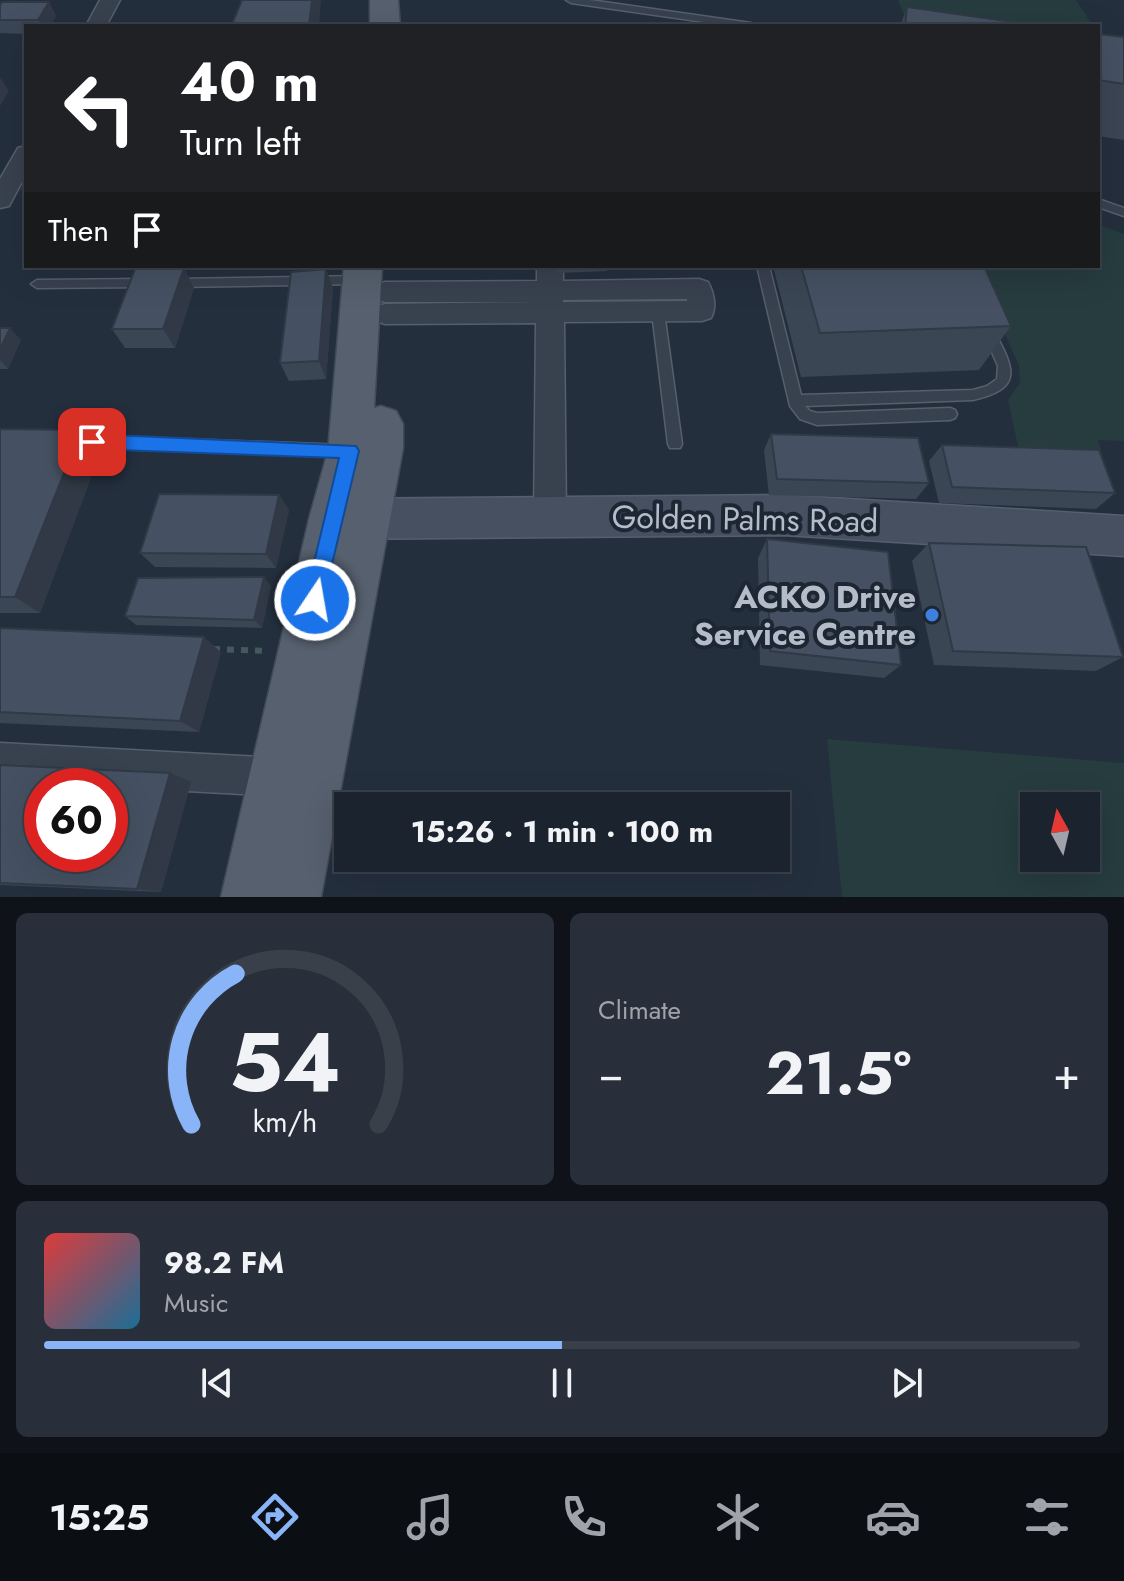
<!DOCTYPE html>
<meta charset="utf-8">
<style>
:root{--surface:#1b232e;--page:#282f3a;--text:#f1f3f6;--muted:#a0a4aa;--line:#39404a;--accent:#8ab4f8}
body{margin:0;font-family:Jost,sans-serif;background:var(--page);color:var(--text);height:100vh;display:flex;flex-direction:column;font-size:30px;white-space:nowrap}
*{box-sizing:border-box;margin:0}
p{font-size:26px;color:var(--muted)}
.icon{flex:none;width:44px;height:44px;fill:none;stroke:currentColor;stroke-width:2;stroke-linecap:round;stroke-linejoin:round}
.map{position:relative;height:897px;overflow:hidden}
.side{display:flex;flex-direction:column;gap:16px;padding:16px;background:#0f1319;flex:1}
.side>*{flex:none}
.hud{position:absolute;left:24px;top:24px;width:1076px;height:244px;border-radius:0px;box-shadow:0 8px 32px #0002,0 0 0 2px var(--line);background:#202124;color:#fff;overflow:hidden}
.needle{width:52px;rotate:352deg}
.buttons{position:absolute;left:1020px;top:792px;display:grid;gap:16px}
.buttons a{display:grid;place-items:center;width:80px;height:80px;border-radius:0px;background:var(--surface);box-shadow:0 8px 32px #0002,0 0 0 2px var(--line);font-size:40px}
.speed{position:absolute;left:24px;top:768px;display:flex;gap:16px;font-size:40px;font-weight:700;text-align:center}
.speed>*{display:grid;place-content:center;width:104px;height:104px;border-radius:50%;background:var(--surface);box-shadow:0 8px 32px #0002,0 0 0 2px var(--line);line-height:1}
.speed .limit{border:12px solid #d22;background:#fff;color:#111}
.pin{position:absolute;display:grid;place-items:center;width:68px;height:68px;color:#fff;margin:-34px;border-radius:16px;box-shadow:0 4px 12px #0006}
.me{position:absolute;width:88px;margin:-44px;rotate:12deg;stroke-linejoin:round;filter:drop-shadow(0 0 6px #0008)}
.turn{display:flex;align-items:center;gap:28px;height:168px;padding:0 24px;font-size:36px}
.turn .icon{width:104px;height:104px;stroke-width:2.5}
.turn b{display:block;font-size:56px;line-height:68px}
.then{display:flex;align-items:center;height:76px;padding:0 24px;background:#0003;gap:16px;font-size:30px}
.big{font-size:60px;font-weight:700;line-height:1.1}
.side .widget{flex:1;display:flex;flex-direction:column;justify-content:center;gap:12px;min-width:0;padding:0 28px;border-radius:12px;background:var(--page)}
.side .dial{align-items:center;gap:0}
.dial svg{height:208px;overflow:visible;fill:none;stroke:var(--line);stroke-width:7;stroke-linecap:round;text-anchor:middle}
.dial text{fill:var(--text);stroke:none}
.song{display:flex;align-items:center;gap:24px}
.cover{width:96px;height:96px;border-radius:12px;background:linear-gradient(135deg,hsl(0 70% 55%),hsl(200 70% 35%))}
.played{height:8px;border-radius:4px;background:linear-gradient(90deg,var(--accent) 50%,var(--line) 50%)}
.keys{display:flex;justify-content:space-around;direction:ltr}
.heat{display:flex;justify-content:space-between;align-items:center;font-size:44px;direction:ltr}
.side .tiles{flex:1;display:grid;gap:16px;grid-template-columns:1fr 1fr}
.widget:last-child{grid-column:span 2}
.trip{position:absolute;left:334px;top:792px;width:456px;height:80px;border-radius:0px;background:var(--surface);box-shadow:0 8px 32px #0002,0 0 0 2px var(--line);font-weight:700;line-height:80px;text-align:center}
.tabs{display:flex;height:128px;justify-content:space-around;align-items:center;background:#0b0e12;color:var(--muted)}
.tabs .icon{width:56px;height:56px}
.tabs .selected{color:var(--accent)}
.tabs b{font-size:36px;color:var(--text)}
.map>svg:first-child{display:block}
.green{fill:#263c3f;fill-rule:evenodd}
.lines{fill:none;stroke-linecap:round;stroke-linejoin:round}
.lane-casing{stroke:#565f6c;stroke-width:3}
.street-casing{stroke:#565f6c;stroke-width:3}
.secondary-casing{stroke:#565f6c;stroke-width:3}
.primary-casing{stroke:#414a57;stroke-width:3}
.path{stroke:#44595c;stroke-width:6;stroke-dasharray:7 7;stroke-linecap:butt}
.lane{fill:#38414e;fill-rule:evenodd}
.street{fill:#38414e;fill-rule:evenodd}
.secondary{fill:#465061;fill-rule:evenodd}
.primary{fill:#56606e;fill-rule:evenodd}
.wall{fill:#3b4654}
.shaded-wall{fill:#303945}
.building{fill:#455162;stroke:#303945;stroke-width:2;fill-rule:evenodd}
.route{fill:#1a73e8;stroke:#114b97;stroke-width:2}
.shop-dot{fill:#3f7fe0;stroke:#1d2633;stroke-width:3}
.labels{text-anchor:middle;stroke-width:8;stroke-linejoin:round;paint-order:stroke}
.street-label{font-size:32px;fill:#b4bcc9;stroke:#1d2633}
.poi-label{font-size:32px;font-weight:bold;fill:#b4bcc9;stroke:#1d2633;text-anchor:end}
</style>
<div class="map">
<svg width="1124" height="897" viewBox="0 0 1124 897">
<rect width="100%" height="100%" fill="#242f3e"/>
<path class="green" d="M898,0H1076L1093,26H974L904,15Z
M1098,224L1124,234V441L1098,440L1105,465L1021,460L1008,400L1020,383L1019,366L975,266H1098Z
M827,739L1124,763V897H842ZM1086,806V858H1034V806Z"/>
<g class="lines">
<g class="lane-casing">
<path id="lane" d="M566,0H590L751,23L756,26H732L571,3Z
M1098,199L1124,208V216L1098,207Z
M757,266H769L801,395L973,390L987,386L997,379L998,366L983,332L989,327L993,329C1013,367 1026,388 973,400L805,406L810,411L817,413L950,408L955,410L957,414L955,418L950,420L817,425L800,419L790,406Z
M362,276L368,280L362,284L175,287L169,283L175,279Z
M146,279L152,283L146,287L37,288L31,284L37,280Z
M658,307L664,312L682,444L680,448H670L668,444L652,312Z
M75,435L346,445L351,447L353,451L351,455L346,457L75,447L70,445L68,441L70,437Z"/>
</g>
<g class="street-casing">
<path id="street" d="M100,0H120L106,26H86Z
M26,146V174L9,206L0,208V179L18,148Z
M537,266H563V281L699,279L708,282C714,293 717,307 711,318L702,321L564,322L566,518L561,528L550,532L539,528L534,518L536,323L385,324L376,321L372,314L376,307L385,304L537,302H385L376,299L372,292L376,285L385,282L537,281ZM687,299V301L563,302V300Z
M0,743L277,758L290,764L296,777L290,790L277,796L0,781Z"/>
</g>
<g class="secondary-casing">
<path id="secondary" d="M784,495L1124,516V556L784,535L333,539L317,533L311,519L317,505L333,499Z"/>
</g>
<g class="primary-casing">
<path id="primary" d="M370,0H398L400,26H370Z
M344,266H382L374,408L381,406L396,411L403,424V448L321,897H221L309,519L328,451Z"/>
</g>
<path class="path" d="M213,649L267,651"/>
<use href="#lane" class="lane"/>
<use href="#street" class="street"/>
<use href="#secondary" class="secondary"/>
<use href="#primary" class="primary"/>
</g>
<path class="wall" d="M49,2L56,16L50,26H26V34L0,33V5Z
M907,7L1042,26H900Z
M232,24L319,26H232Z
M1098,34L1124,37V140L1098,136Z
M195,266H284L195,267Z
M558,266H607V271L558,273Z
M773,266H984L1011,326L979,370L801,377Z
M184,268L194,288L175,348H125L112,329Z
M326,269L333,288L326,379L289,381L280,363Z
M0,328L21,340L8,369H0Z
M0,429L81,430L101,451L40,613H0Z
M771,434L929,483L916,499L769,495L764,450Z
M942,445L1115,493L1096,509L939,503L929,461Z
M279,495L289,510L276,568L155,567L140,553Z
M767,539L901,665L884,678L760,665L758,558Z
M929,543L1123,657L1096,671L934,665L912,561Z
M271,586L262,628L136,625L125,616Z
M0,628L221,652L199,732L0,723Z
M0,765L191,782L161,892L0,885Z"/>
<path class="shaded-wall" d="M312,0H321L319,26H309Z
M49,2L56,16L50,26H41L38,20Z
M0,77L9,91L0,106Z
M184,268L194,288L175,348L163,329Z
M326,269L333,288L326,379L319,361Z
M10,328L21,340L8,369L0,360V349Z
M81,430L101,451L40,613L15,597Z
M279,495L289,510L276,568L266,554Z
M264,577L271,586L262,628L254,620Z
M204,637L221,652L199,732L180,721Z
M170,773L191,782L161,892L137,889Z"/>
<path class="building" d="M242,0H312L309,26L232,24Z
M2,2H49L38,20H0V5Z
M907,7L1042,26H905Z
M1098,34L1124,37V84L1098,80Z
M26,181V190H21Z
M801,266H984L1011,326L820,333Z
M184,268L163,329H112L135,269Z
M326,269L319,361L280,363L291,272Z
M0,328H10L0,349Z
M0,429L81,430L15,597H0Z
M771,434L918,438L929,483L777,479Z
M942,445L1099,450L1115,493L952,487Z
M159,494L279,495L266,554L140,553Z
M767,539L888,552L901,665L770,651Z
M929,543L1086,547L1123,657L953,651Z
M264,577L254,620L125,616L138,578Z
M0,628L204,637L180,721L0,712Z
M0,765L170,773L137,889L0,883ZM42,786H110V854H42Z"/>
<path class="route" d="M92,434L356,446L359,451L322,606L315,609L308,606L305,600L339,458L92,449L86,447L83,442L86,436Z"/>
<circle class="shop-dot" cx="932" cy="615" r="8"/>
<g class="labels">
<g class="street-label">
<text transform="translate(745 519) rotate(1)" y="11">Golden Palms Road</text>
</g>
<g class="poi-label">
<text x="916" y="608">ACKO Drive<tspan x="916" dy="37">Service Centre</tspan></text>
</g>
</g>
</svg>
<div class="buttons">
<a><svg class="needle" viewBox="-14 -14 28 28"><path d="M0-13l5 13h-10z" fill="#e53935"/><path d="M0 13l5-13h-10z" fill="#a0a4aa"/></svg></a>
</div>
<div class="speed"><div class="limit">60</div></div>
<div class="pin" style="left:92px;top:442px;background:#d93025"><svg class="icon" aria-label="arrive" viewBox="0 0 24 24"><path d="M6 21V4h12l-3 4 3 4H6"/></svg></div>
<svg class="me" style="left:315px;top:600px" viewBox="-20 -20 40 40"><circle r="17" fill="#1a73e8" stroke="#fff" stroke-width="3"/><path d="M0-11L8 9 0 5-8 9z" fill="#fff"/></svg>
<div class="trip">15:26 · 1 min · 100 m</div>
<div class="hud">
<div class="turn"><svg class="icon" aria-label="left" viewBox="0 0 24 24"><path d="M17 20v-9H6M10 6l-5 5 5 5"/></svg><div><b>40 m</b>Turn left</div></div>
<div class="then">Then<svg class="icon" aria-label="arrive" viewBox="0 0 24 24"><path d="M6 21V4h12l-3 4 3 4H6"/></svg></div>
</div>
</div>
<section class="side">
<div class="tiles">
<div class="widget dial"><svg viewBox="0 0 100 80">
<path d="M14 69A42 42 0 1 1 86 69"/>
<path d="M14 69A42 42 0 0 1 31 11" stroke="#8ab4f8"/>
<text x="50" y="56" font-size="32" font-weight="700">54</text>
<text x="50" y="72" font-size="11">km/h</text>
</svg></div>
<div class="widget"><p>Climate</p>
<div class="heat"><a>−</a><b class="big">21.5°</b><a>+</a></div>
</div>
<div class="widget">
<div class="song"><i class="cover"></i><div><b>98.2 FM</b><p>Music</p></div></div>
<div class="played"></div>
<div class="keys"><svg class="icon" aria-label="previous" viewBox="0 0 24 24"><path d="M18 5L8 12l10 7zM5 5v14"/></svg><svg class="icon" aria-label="pause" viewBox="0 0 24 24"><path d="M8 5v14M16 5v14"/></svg><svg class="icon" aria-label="next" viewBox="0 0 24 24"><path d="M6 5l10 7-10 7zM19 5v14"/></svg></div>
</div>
</div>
</section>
<nav class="tabs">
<b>15:25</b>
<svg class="icon selected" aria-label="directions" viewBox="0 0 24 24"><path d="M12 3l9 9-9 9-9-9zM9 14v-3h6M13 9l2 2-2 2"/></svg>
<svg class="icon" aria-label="music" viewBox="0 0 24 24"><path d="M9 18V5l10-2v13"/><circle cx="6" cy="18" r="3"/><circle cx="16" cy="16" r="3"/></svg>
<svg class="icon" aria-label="phone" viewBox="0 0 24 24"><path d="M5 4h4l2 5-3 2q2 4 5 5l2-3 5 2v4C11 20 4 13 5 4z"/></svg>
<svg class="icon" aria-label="climate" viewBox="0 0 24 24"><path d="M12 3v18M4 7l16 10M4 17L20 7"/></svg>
<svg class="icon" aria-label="car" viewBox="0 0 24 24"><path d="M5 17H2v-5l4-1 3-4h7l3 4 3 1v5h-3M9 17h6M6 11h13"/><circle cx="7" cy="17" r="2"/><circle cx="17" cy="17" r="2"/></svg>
<svg class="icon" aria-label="filters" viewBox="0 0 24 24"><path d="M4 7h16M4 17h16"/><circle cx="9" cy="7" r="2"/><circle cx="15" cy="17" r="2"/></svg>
</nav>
